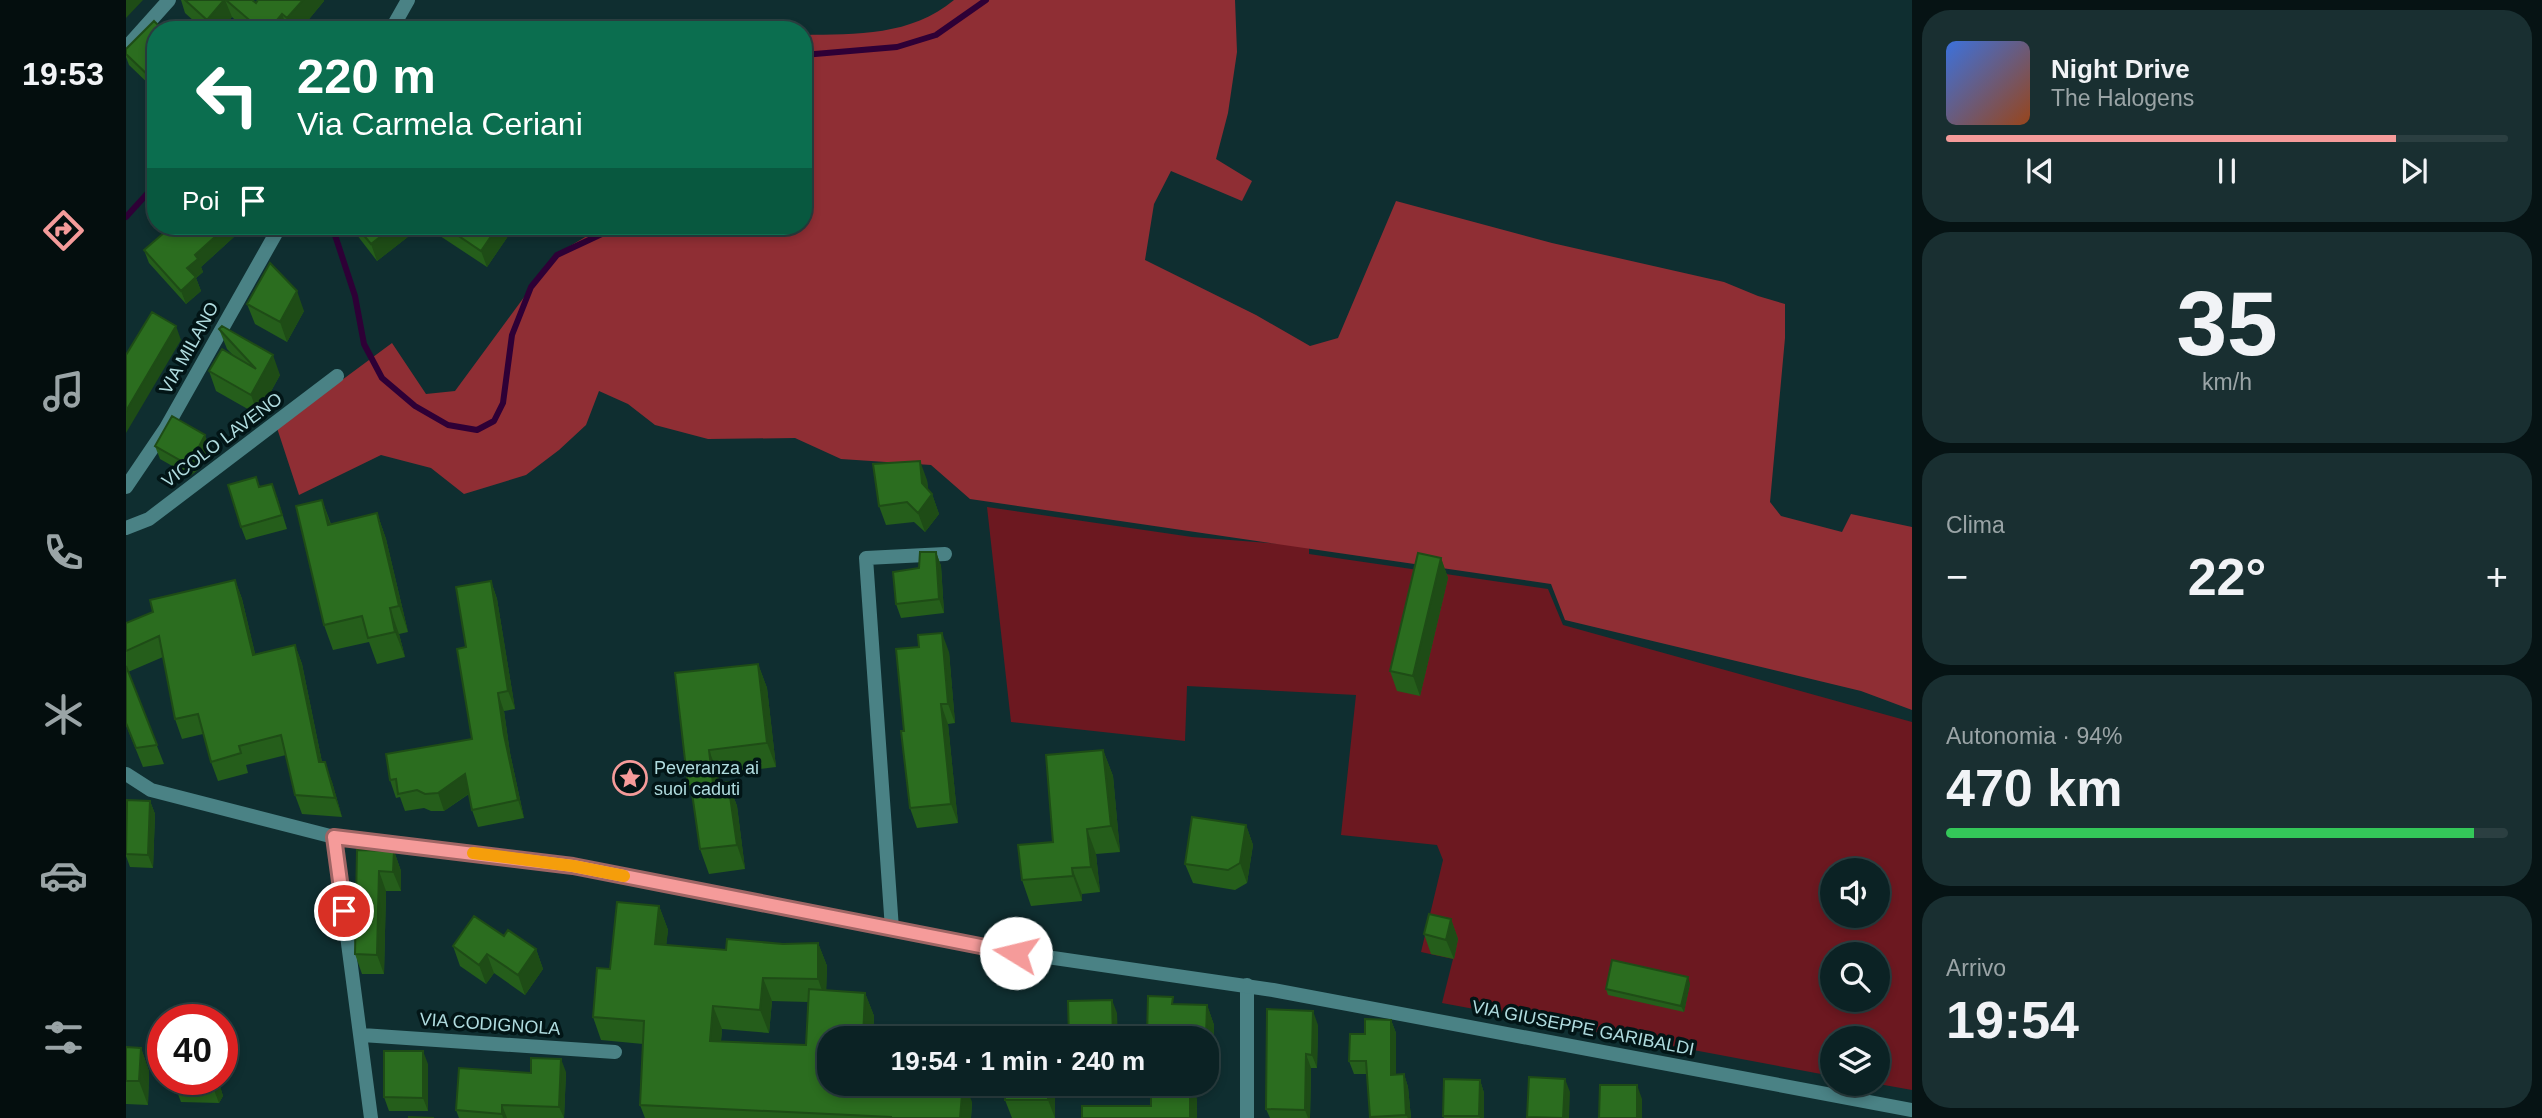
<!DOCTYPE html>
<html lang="it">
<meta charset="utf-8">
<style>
:root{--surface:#0b2224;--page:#192f31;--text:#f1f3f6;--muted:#9aa4a6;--line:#2b3f41;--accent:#f59b9a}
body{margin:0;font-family:Arial,sans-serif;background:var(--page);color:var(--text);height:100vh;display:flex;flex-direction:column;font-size:26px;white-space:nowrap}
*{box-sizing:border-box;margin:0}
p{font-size:23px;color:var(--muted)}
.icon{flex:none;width:38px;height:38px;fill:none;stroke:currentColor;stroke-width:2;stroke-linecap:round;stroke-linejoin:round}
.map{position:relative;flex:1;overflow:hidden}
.sheet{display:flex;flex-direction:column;gap:10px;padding:10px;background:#061314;width:630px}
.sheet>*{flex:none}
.guide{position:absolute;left:21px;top:21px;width:665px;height:214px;border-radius:28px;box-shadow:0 4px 10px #0003,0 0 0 2px var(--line);background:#0b6e4f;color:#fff;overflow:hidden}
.controls{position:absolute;left:1694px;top:858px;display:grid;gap:14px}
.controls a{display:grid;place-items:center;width:70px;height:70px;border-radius:50%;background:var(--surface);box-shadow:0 4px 10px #0003,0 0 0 2px var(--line);font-size:35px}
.speed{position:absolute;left:21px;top:1004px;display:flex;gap:14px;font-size:35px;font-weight:700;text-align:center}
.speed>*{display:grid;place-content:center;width:91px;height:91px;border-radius:50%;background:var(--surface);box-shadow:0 4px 10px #0003,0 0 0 2px var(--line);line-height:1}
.speed .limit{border:10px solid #d22;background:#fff;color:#111}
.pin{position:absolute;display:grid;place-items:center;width:60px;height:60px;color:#fff;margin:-30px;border:4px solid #fff;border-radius:50%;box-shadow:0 2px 7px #0007}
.me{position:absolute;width:77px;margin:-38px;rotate:279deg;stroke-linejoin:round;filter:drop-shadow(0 0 5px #0008)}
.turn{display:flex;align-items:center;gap:24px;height:147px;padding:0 35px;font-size:32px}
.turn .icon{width:91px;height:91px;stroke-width:2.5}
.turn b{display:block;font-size:49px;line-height:60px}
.then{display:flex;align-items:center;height:66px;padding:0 35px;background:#0003;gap:14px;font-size:26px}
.big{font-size:52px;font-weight:800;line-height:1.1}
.sheet .tile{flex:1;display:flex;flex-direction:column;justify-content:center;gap:10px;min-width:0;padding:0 24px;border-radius:28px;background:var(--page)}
.sheet .dial{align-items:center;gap:0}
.dial b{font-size:91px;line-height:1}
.song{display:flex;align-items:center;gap:21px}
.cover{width:84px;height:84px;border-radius:10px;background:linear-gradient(135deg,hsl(220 70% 55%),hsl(20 70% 35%))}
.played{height:7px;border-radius:4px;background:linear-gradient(90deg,var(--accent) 80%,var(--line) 80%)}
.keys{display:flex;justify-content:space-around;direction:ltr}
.heat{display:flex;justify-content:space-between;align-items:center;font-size:38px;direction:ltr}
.charge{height:10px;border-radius:5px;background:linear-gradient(90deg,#34c759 94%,var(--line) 0)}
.trip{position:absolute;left:691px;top:1026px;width:402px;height:70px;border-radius:28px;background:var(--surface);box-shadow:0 4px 10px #0003,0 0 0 2px var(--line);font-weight:800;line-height:70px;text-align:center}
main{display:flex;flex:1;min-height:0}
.dock{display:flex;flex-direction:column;width:126px;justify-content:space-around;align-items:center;background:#040e0e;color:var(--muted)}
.dock .icon{width:49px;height:49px}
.dock .on{color:var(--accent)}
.dock b{font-size:32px;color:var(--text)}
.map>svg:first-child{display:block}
.green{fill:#6c1820;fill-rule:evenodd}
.forest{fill:#8f2e34}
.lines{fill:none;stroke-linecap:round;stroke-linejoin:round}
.stream{stroke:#2e0036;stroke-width:6}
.minor{stroke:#4a8285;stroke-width:14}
.tertiary{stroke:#4a8285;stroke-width:14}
.wall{fill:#255e1b;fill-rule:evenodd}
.shaded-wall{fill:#1e4c16}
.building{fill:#2b6d1f;stroke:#1e4c16;stroke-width:2}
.route-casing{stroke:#9f6564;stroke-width:18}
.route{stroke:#f59b9a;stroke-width:12}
.slow{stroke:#f59e0b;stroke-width:12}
.labels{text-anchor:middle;stroke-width:7;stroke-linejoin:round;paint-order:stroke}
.street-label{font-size:18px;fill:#b0dcdf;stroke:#021516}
.poi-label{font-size:18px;fill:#b0dcdf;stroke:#021516;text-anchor:start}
</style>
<main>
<nav class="dock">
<b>19:53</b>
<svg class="icon on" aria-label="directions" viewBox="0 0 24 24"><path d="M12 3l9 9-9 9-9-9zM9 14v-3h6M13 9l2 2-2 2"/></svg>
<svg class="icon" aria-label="music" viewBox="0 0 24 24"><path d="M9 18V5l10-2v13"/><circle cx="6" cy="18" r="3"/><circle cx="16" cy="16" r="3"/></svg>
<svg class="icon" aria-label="phone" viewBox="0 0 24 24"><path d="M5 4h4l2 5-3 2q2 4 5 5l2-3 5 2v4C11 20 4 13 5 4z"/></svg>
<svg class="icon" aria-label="climate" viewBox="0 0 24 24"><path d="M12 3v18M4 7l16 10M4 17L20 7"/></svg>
<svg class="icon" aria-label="car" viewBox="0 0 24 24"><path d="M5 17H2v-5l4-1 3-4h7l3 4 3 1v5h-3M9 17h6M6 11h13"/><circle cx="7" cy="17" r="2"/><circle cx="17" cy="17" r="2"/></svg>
<svg class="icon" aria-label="filters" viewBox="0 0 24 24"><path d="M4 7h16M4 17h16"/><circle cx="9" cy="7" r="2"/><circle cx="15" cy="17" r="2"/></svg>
</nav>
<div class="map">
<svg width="1786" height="1118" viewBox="0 0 1786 1118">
<rect width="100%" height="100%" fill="#0f2e30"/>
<path class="green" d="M861,507L1066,537L1183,546V554L1422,589L1437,625L1786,722V1090L1747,1083H1752V1038H1706V1076L1316,1003L1327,959L1295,952L1317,860L1311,845L1215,835L1230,695L1061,686L1059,741L885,722ZM1706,870H1752V915H1706ZM1706,954H1752V999H1706Z"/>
<path class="forest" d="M828,0H1109L1111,52L1102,113L1090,159L1126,181L1116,201L1045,171L1028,204L1019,260L1130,315L1184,346L1212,338L1270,201L1426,243L1598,282L1632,296L1659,304V338L1644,502L1655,516L1716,532L1725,514L1786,527V710L1735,691L1439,620L1425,584L844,499L805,465L715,459L669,438L582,439L529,425L502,404L473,391L460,425L433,450L400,475L338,494L305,468L255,455L173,495L151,428L266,343L300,394L329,391L429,255L471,230L474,226H677V35C731,34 785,36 828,0Z"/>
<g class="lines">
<path class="stream" d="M677,55L771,47L810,35L860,0
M0,217L30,184
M206,226L229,296L238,344L256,378L289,406L322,425L351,430L368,421L377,403L386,335L405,287L431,255L480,232L488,226"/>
<path class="minor" d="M0,48L43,0
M0,528L23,519L211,376
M208,837L245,1118
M766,929L740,558L819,554
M236,1035L489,1052
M1121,1118V985"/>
<path class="tertiary" d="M265,30L282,0
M0,487L40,428L154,226
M0,774L25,790L208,837L447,866L866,949L1147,990L1786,1110"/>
</g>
<path class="wall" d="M55,0H126L130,3L198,1L174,30H120L106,17L95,30H78L59,13Z
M30,30V91L3,65L0,57V49Z
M224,226H389L361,267L305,230L301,236L292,229L251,261Z
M109,236L75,267L77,272L70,278L75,291L60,304L23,263L18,250Z
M121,304L178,311L161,342L129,324Z
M93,329L154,375L132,415L90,391L83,371L107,355L101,349Z
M29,446L84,448L73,469L64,476L34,459Z
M130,477L134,487L151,497L161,529L120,540L115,527Z
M801,480L802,490L806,494L813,514L799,532L788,522L760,525L753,506Z
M196,500L205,524L251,513L260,539L282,632L273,634L279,657L251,664L243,642L207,650L198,625Z
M810,552L815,566L818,613L775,618L770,604L793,568Z
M1315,558L1322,578L1294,696L1271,691L1264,671Z
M109,580L116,599L129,654L169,645L176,664L196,762L206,782L216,817L176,814L169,795L160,755L120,765L122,773L92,781L85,762L77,734L56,739L49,719L37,657L2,672L38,764L17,767L0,725V623Z
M365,581L371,599L389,709L378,711L384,753L398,818L352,827L346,810L343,794L318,811H305L298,808L279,811L274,797L270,798L264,780L346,739L340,647Z
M823,652L829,723L822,724L832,823L791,828L784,808L778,731Z
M632,664L641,688L650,767L592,774L593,783L602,782L611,806L619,869L583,874L574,849L568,804L562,786Z
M977,750L987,776L994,852L970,854L974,892L956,894V901L905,906L896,880L927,842Z
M24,801L29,814L27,868L4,867L0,856V833Z
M1120,825L1127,845L1121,883L1109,890L1067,883L1059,864Z
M231,850L268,851L275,871V891H260L258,974H236L229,954Z
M533,906L542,930L540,945L600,950L657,944L692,943L701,966L700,990L739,993L748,1016L747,1038H704V1083L846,1102L845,1118H519L514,1105L517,1044L475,1040L467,1017L484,969ZM646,1001L682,1002L680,1045L595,1041L596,1029L643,1033Z
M1325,919L1332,939L1328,959L1305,954L1298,934Z
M378,936L410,949L417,969L399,995L368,973L360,984L334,966L327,946Z
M1564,984L1558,1012L1482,995L1480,989Z
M1049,1004L1081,1005L1088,1025L1087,1057H1082V1038H1022L1021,1036Z
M1265,1020L1270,1033V1074H1278L1282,1087L1285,1118H1244L1241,1074H1228L1223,1061L1239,1034Z
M1192,1025L1191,1068H1185L1184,1118H1144L1140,1109Z
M0,1047L15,1048L23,1071L22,1105L0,1104Z
M302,1064V1111H263L258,1097Z
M440,1072L438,1118H333L330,1110L405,1073Z
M50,1080H92L97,1096L93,1103L55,1102L50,1089Z
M1354,1080L1358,1093V1118H1318L1317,1116Z
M929,1083V1118H886L879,1100Z"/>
<path class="shaded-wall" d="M0,0H17L0,18Z
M98,0H99L106,17L95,30H84L81,20Z
M177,0H198V1L174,30H166L161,18Z
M156,14L162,30H143Z
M30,73V90L25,78Z
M101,226H105L109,236L75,267L77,272L70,278L75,291L60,304L55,291L61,268L69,255Z
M268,226H291L292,229L251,261L245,244Z
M297,226H304L305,230L301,236Z
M372,226H389L361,267L355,251Z
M171,291L178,311L161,342L154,322Z
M50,326L55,340L0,433V411Z
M147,355L154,375L132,415L125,395Z
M79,435L84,448L73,469L64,476L59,463Z
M794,461L801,480L803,498L806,494L813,514L799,532L792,513L796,483Z
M196,500L205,526L202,525Z
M251,513L260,539L282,632L273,606Z
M810,552L815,566L818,613L813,599Z
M1315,558L1322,578L1294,696L1287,676Z
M109,580L116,599L134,674L127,655Z
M365,581L371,599L389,709L382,691Z
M264,608L273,634L279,657L269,632Z
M816,633L823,652L829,723L822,704Z
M169,645L176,664L200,782L193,762Z
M632,664L641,688L650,767L641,743Z
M372,693L378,711L384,753L398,818L392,800L378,735Z
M815,704L822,724L832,823L825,804Z
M583,750L592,774L596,808L587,784Z
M977,750L987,776L994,852L985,826Z
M199,762L206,782L216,817L209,798Z
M339,774L345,792L318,811L312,793Z
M602,782L611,806L619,869L611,845Z
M24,801L29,814L27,868L22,855Z
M1120,825L1127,845L1121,883L1114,863Z
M961,829L970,854L974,892L965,867Z
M268,851L275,871V891L267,872Z
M946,868L956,894V901L947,876Z
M253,871L260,891L258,974L251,955Z
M533,906L542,930L538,967L529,944Z
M1325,919L1332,939L1328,959L1320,940Z
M692,943L701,966L700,1002L692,979Z
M410,949L417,969L399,995L392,975Z
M361,954L368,973L360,984L353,965Z
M1562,977L1564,984L1558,1012L1555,1006Z
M637,978L646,1001L643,1033L634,1010Z
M739,993L748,1016L747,1038H737Z
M986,1000L991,1013L992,1038H987Z
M1081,1005L1088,1025L1087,1057L1082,1042V1038H1080Z
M587,1006L596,1029L593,1064L584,1041Z
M1187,1011L1192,1025L1191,1068L1186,1055Z
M1265,1020L1270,1033V1088L1265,1075Z
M15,1048L23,1071L22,1105L13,1081Z
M297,1051L302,1064V1111L297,1098Z
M1180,1054L1185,1068L1184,1118H1182L1179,1110Z
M435,1059L440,1072L438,1118L433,1107Z
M1278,1074L1282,1087L1285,1118H1282L1280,1115Z
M1439,1079L1444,1092L1443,1118H1437Z
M92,1080L97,1096L93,1103L88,1090Z
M1354,1080L1358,1093V1118H1354L1353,1116Z
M837,1083H839L846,1102L845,1118H834Z
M922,1083H929V1118L922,1100Z
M1064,1083H1066L1071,1099V1118H1064Z
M1511,1085L1516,1099V1118H1511Z
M376,1105L381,1118H377L376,1114Z"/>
<path class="building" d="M59,0H98L81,20Z
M100,0H126L130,3L132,0H177L161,18L156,14L143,30H135Z
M28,21L37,30H30V73L25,78L0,54V49Z
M46,226H101L69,255L72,259L61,268L70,277L55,291L18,250Z
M230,226H268L245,244Z
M318,226H372L355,251Z
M144,263L171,291L154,322L121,304Z
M26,312L50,326L0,411V355Z
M96,326L147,355L125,395L83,371L96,349L130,369L93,329Z
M46,416L79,435L68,456L59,463L29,446Z
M794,461L796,483L806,494L792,513L781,502L753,506L747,464Z
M130,477L133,487L146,484L156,515L115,527L102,485Z
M196,500L202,525L251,513L273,606L264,608L269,632L242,638L236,616L198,625L170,506Z
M794,552H810L813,599L770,604L767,572L793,568Z
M1292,553L1315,558L1287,676L1264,671Z
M109,580L127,655L169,645L193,762H199L209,798L169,795L155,735L113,746L115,753L85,762L72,714L49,719L33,636L0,651V623L27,612L24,600Z
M365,581L382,691L372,693L378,735L392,800L346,810L339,774L312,793L299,794L291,790L272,794L270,779L264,780L260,754L346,739L331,649L340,647L330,587Z
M816,633L822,704H815L825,804L784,808L775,731H778L770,649L793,647L792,635Z
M632,664L641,743L583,750L587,784L602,782L611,845L574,849L565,786H562L549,673Z
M0,666L31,745L10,748L0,723Z
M977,750L985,826L961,829L965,867L946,868L947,876L896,880L892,845L927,842L920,755Z
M1,800L24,801L22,855L0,854Z
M1066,817L1120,825L1114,863L1102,870L1059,864Z
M231,850L268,851L267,872L253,871L251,955L229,954Z
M491,902L533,906L529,944L600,950L601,939L657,944L692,943V979L637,978L634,1010L587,1006L584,1041L680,1045L683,989L739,993L737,1038H704V1083H837L834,1118H765V1117L514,1105L518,1021L467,1017L471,968L484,969Z
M1303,914L1325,919L1320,940L1298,934Z
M348,916L378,936L382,930L410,949L392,975L361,954L353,965L327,946Z
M1486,960L1562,977L1555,1006L1480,989Z
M1022,996L1047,997L1046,1004L1081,1005L1080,1038L1021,1036Z
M986,1000L987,1038H943L942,1001Z
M1141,1009L1187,1011L1186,1055L1180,1054L1179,1110L1140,1109Z
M1239,1019L1265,1020V1075L1278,1074L1280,1115L1244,1117L1240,1061H1223L1224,1034H1239Z
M879,1034H922V1038H879Z
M0,1047L15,1048L13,1081H0Z
M258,1051H297V1098L258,1097Z
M405,1058L435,1059L433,1107L376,1105V1114L330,1110L333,1068L405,1073Z
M1403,1077L1439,1079L1437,1118L1401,1117Z
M1318,1079L1354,1080L1353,1116H1317Z
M50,1080H92V1083L88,1090L50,1089Z
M879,1083H922V1100H879Z
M1025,1083H1064V1118H956V1106H1025Z
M1474,1085H1511V1118H1473Z
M283,1117L308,1118H283Z"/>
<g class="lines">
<g class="route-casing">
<path id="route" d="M218,911L208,837L447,866L890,953"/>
</g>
<use href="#route" class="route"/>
<path class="slow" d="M347,853L447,866L498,876"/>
</g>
<defs>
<g id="sight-ring" transform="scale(1.75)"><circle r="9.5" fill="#021516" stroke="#f59b9a" stroke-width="1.5"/><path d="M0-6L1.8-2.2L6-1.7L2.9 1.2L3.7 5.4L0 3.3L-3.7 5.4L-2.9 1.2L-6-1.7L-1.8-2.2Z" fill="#f59b9a"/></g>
</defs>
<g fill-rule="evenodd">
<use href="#sight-ring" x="504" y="778"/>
</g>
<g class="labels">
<g class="street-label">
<text transform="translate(63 348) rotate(-61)" y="6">VIA MILANO</text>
<text transform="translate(96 440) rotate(-37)" y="6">VICOLO LAVENO</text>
<text transform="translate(364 1024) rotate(4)" y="6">VIA CODIGNOLA</text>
<text transform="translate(1457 1028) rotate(11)" y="6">VIA GIUSEPPE GARIBALDI</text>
</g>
<g class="poi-label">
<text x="528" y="774">Peveranza ai<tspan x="528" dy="21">suoi caduti</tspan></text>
</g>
</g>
</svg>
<div class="controls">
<a><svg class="icon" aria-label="sound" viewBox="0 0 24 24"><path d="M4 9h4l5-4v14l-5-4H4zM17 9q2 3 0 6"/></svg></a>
<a><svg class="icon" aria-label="search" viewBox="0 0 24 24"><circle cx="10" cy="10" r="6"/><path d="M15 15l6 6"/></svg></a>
<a><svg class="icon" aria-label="layers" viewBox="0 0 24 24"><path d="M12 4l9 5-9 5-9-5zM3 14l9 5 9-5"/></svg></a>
</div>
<div class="speed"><div class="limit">40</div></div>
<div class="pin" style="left:218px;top:911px;background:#d93025"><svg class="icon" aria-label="arrive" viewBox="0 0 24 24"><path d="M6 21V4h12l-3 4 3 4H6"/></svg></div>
<svg class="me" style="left:890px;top:953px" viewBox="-20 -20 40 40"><circle r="19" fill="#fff"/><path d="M0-13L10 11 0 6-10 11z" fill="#f59b9a"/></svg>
<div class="trip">19:54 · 1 min · 240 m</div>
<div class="guide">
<div class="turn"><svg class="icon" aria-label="left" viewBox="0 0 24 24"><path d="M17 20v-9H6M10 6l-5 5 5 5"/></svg><div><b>220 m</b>Via Carmela Ceriani</div></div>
<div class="then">Poi<svg class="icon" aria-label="arrive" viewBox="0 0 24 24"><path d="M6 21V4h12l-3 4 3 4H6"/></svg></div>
</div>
</div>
<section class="sheet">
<div class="tile">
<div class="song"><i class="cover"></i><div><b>Night Drive</b><p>The Halogens</p></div></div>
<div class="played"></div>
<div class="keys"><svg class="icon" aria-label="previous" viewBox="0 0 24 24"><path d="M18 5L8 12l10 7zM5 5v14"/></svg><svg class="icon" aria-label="pause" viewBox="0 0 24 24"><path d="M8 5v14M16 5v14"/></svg><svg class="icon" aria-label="next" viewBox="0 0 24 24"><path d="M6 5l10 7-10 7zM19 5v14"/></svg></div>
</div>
<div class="tile dial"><b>35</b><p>km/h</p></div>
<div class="tile"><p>Clima</p>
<div class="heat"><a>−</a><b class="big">22°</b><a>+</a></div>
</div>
<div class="tile"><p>Autonomia · 94%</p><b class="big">470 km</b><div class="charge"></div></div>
<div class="tile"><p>Arrivo</p><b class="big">19:54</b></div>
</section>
</main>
